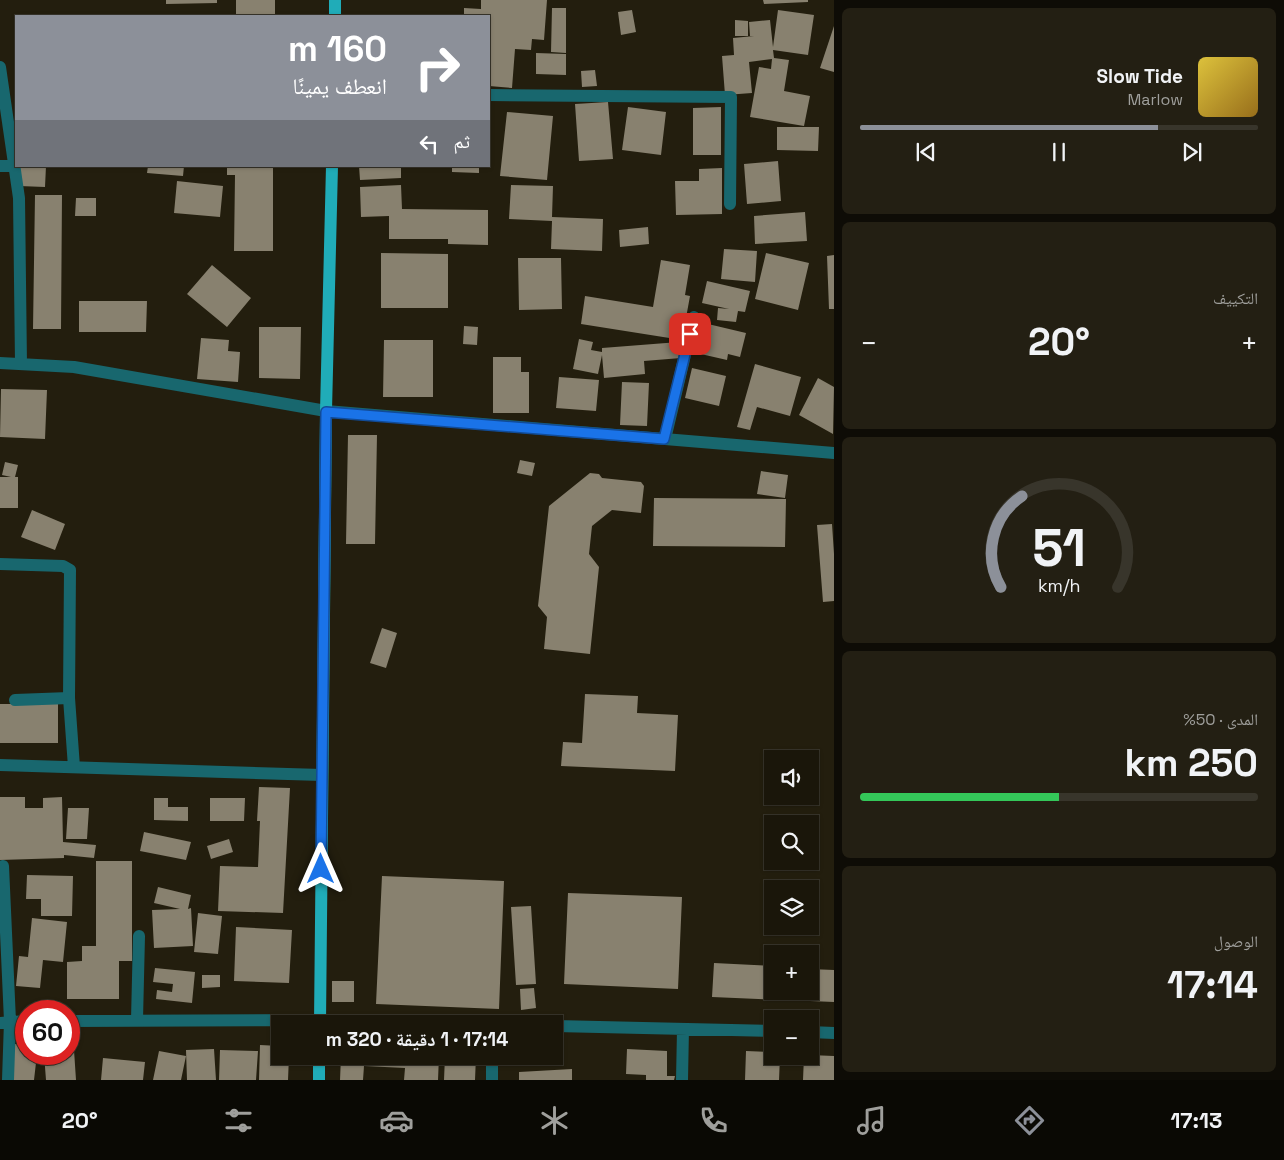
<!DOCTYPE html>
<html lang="ar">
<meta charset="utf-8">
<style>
:root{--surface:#1a160a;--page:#231f13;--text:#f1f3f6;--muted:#9f9f9c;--line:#38352b;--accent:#8c9099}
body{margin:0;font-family:"Space Grotesk","Noto Naskh Arabic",sans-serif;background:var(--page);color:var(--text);direction:rtl;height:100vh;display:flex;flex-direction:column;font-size:19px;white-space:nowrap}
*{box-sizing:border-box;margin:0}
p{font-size:16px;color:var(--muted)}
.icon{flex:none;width:28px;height:28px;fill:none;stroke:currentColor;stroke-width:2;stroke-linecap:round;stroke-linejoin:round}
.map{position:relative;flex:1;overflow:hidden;direction:ltr}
.side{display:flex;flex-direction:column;gap:8px;padding:8px;background:#0e0c06;width:450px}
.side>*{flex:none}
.top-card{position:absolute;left:15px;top:15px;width:475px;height:152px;border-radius:0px;box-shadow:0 1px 4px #0004,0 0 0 1px var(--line);direction:rtl;background:#8c9099;color:#fff;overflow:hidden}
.tools{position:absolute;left:764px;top:750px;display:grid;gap:10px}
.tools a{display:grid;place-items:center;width:55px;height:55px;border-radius:0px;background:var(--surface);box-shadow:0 1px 4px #0004,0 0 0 1px var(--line);font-size:25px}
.speed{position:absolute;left:15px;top:1000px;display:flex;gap:10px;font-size:25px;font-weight:700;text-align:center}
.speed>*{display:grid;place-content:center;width:65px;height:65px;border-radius:50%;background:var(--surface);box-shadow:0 1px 4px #0004,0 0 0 1px var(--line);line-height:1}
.speed .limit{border:8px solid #d22;background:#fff;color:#111}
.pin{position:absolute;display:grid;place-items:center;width:42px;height:42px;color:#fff;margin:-21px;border-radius:10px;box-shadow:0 2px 8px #0006}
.me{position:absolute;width:55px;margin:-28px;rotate:0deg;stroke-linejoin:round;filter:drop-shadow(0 0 4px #0008)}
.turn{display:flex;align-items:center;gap:18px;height:105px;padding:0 20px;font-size:22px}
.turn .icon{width:65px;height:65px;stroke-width:2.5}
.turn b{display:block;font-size:35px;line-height:42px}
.then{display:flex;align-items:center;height:48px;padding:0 20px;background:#0003;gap:10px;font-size:19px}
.big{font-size:38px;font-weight:700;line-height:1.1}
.side .tile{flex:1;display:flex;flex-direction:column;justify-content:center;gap:8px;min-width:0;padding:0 18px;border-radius:8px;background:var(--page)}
.side .dial{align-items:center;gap:0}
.dial svg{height:130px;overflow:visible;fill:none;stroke:var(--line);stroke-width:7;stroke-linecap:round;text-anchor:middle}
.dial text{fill:var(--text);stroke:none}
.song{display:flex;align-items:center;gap:15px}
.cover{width:60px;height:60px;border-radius:8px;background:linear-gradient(135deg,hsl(50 70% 55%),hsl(40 70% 35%))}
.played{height:5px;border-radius:2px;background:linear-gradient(90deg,var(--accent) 75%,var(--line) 75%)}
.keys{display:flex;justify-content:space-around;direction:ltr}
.heat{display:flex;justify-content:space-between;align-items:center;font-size:28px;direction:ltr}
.charge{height:8px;border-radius:4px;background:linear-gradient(90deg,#34c759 50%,var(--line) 0)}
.trip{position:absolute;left:271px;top:1015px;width:292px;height:50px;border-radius:0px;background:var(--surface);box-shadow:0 1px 4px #0004,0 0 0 1px var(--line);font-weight:700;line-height:50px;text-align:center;direction:rtl}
.tab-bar{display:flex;height:80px;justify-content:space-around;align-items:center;background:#0a0904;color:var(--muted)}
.tab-bar .icon{width:35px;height:35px}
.tab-bar .on{color:var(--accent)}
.tab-bar b{font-size:22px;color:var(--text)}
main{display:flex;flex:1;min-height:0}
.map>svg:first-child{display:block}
.building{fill:#88816f}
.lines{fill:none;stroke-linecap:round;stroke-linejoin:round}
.minor{stroke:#18676e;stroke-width:12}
.primary{stroke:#20acb8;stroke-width:12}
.route-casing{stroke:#114b97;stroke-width:12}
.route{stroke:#1a73e8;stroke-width:9}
</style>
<main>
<section class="side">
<div class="tile">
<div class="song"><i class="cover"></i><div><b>Slow Tide</b><p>Marlow</p></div></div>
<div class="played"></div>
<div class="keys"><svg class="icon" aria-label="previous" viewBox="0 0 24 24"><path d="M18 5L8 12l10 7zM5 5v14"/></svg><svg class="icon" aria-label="pause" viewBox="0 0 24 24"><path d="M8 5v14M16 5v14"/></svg><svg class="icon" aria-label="next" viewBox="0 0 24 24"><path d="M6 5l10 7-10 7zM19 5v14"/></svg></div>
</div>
<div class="tile"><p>التكييف</p>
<div class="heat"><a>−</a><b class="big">20°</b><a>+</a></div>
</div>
<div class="tile dial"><svg viewBox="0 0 100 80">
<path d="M14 69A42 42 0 1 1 86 69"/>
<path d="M14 69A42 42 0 0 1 27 13" stroke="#8c9099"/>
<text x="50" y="56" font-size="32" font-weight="700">51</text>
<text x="50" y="72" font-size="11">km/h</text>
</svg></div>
<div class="tile"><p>المدى · 50%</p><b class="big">250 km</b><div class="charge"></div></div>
<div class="tile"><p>الوصول</p><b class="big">17:14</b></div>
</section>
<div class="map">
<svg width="834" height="1080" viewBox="0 0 834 1080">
<rect width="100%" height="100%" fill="#231e0e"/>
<path class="building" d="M166,0H217V3L166,4Z
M236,0H275V16H236Z
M481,0H547L544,40L532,39L531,50L515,49L512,88L489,86V16H464V8L481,9Z
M763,0H808V2L764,4Z
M552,8H566V53L551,52Z
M632,10L636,32L621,35L618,12Z
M778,10L814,15L808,55L773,50L774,58L789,60L784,91L810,96L804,126L750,117L759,67L771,69L772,59L749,62L752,93L725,95L722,56L734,55L733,38L754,36H750L749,22L770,20L773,47Z
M735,20L748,21V36H735Z
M834,26V72L820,68Z
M536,53L566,54V75L536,74Z
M595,70L597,86L582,87L581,71Z
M608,102L613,159L579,161L575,104Z
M628,107L666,112L661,155L622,150Z
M721,107V155H693V108Z
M507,112L553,116L547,180L500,176Z
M777,127H819L818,151L777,150Z
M778,161L781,201L747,204L744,164Z
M20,166H46L45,187L19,186Z
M148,166H184L183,176L147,173Z
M227,166H273V251H234L235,175H227Z
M359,166H401V178L360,180Z
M452,166H479V173L452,172Z
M722,168V214L676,215L675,181H699V169Z
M177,181L223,186L220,217L174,213Z
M401,185L402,209L488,210V245L448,244V239H389V216L361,217L360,187Z
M511,185L553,186L552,217L603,219L602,251L551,249L552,221L509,219Z
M35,195H62L61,329H33Z
M76,198H96V216H75Z
M805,212L807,241L755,244L754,216Z
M648,227L649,244L620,247L619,230Z
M724,249L757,251L755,282L721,279Z
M381,253L448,254V308H381Z
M766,253L809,263L798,310L755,299Z
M834,255V309H829L827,256Z
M518,258H561L562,309L519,310Z
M661,260L690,265L685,295L690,296L682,340L581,324L585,296L653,307Z
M212,265L251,298L227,327L187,294Z
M707,281L750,291L745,312L738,311L736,322L717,320L718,308L729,309L702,303Z
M79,301H147L146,332H79Z
M708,324L746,333L740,357L728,354L727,360L692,352L695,336L704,338Z
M464,326L478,327L477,345L463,344Z
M259,327H301L300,379L259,378Z
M201,338L229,340L228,351L240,352L238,382L197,379Z
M579,339L593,342L591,350L602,352V348L679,342L681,358L644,361L645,374L604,378L602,355L598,374L573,369Z
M384,340H433V397H383Z
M493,357H521V372H529V413H493Z
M755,364L801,377L790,416L757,407L750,430L737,427Z
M692,368L726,376L719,406L685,398Z
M559,377L599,380L596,411L556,408Z
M818,378L834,387L833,434L799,415Z
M622,382L649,383L647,426L620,425Z
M1,389L47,390L45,439L0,437Z
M348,435H377L375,544H346Z
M520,460L535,463L532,476L517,473Z
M5,462L18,465L15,477H18V508H0V477H11L2,475Z
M761,471L788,475L785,498L757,494Z
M590,473L599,474L602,478L641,482L644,486L641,513L612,510L592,526L589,554L599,567L590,654L544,649L547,617L538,606L549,506Z
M654,498L786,499L785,547L653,546Z
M32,510L65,524L55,550L21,537Z
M832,524L834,554V601L823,602L817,525Z
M382,628L397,633L386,668L370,663Z
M585,694L638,696L637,713L678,715L675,771L561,766L563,742L582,743Z
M0,704H58V743H0Z
M259,787L290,788L283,913L218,911L220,866L258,867L260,821H257Z
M0,797H25V808H43V798L62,797L63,842L96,845L94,858L64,855V858L0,860Z
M154,798H168V807H188V821L154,820Z
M210,798H245L244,821H210Z
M68,808H89L87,839H66Z
M144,832L191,842L186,860L140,851Z
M229,839L233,852L211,859L207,846Z
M96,861H132V961H119V999H67V962L82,961V946H96Z
M27,875L73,876L72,916H41V899H26Z
M382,876L504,881L499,1009L376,1004Z
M158,887L191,895L188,909L191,908L193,946L154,948L152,910L180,909L154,903Z
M568,893L682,897L678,989L564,984Z
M531,906L536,984L516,985L511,907Z
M198,913L222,916L218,954L194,952Z
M32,918L67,922L63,962L43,960L40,988L16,986L19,956L28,957Z
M236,927L292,930L289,983L234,981Z
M714,963L772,966V991H810V969L834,970V1002L712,997Z
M155,968L195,972L192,1003L156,999L157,990L172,992L173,984L153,982Z
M202,975H220V987L202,988Z
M332,981H354V1002H332Z
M534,988L536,1008L521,1010L520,989Z
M15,1044L26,1046V1054H37L34,1080H11Z
M260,1045L280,1046V1056H289L288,1080H259Z
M214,1049L216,1080H187L186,1050Z
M627,1049L667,1051V1076H675L674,1080H646V1075L626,1074Z
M69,1050H74L76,1080H46L44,1054H69Z
M220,1050L258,1051L256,1080H219Z
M159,1051L186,1056L181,1080H153Z
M746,1051L772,1052V1056H780L779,1080H745Z
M810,1055L834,1056V1080H803L804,1056H810Z
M341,1056H439L438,1080H404L405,1068L364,1066L363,1080H340Z
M445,1056H476L475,1080H444Z
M103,1058L145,1062L143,1080H101Z
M572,1069V1080H519V1072Z"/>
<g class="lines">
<path class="minor" d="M0,67L19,198L21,364
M489,95L731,97L730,204
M0,166H15
M0,363L74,367L326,411L834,453
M665,439L694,317
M0,564L63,566L70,570L69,698L74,767
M15,700L69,698
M0,765L322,775
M3,866L10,1021L8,1080
M137,1020L139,936
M69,1021L320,1020L465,1024
M0,1023L26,1021
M555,1026L772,1031
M810,1032L834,1033
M492,1080V1056
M682,1080L683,1029"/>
<path class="primary" d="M335,16V0
M320,1024L326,411L332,166
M319,1080V1056"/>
</g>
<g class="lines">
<g class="route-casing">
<path id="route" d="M321,869L326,412L664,439L690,334"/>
</g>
<use href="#route" class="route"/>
</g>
</svg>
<div class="tools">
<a><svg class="icon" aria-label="sound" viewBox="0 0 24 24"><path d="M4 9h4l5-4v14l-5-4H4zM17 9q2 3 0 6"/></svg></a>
<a><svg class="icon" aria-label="search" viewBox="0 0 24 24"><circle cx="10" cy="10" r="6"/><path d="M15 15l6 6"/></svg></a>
<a><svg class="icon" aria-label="layers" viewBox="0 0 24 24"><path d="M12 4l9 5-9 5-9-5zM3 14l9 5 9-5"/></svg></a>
<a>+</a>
<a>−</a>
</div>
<div class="speed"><div class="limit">60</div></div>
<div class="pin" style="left:690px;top:334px;background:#d93025"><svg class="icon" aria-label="arrive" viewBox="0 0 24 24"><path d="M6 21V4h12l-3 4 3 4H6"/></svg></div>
<svg class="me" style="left:321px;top:869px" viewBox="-20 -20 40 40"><path d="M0-17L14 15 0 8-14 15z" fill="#1a73e8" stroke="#fff" stroke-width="4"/></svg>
<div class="trip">17:14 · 1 دقيقة · 320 m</div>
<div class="top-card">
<div class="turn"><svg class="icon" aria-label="right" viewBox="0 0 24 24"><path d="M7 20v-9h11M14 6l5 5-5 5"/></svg><div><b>160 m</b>انعطف يمينًا</div></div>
<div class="then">ثم<svg class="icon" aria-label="left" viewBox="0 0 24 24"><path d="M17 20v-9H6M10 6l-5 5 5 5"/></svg></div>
</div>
</div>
</main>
<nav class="tab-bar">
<b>17:13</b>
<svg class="icon on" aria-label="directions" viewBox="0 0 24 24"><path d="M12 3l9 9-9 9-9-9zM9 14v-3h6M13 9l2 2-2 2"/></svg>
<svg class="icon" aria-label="music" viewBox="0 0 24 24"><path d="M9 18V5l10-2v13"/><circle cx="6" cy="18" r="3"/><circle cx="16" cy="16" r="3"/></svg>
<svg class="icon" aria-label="phone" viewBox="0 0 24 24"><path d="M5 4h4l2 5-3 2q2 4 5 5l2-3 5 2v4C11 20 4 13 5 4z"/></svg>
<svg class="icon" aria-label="climate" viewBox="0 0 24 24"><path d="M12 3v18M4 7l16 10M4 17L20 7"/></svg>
<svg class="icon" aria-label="car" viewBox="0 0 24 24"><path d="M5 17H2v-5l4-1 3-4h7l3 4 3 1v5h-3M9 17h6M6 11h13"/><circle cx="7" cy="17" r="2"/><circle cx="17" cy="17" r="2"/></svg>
<svg class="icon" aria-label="filters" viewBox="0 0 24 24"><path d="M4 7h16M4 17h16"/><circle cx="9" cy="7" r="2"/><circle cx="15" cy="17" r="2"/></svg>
<b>20°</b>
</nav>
